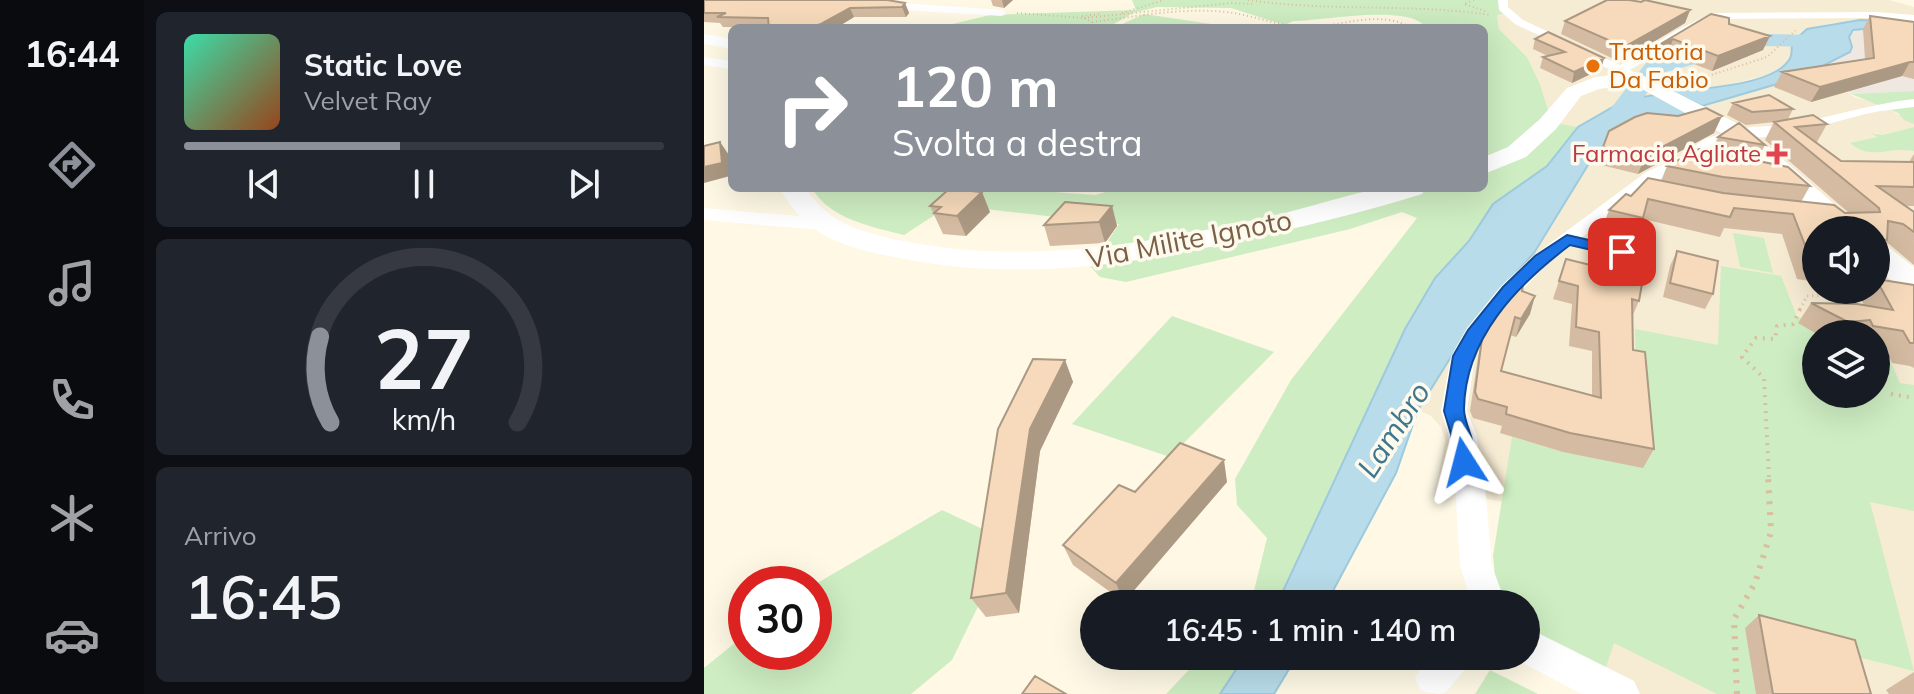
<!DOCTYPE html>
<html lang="it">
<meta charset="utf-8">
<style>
:root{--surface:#171b24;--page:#20242c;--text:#f1f3f6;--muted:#9ea1a6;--line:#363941;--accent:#8c9099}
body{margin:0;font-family:Mulish,sans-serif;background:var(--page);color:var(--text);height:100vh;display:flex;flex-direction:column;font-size:30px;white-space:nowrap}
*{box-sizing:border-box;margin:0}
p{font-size:26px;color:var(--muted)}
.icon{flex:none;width:44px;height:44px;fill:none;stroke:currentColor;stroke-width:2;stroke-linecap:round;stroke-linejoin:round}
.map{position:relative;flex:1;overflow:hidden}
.drawer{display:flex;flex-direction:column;gap:12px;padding:12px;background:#0d0f14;width:560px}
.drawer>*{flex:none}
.guide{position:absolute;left:24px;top:24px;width:760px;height:168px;border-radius:12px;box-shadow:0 8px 32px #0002;background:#8c9099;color:#fff;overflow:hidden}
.controls{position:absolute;left:1098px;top:216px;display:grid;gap:16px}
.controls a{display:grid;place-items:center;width:88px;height:88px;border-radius:50%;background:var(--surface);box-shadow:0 8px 32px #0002;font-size:40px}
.speed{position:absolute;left:24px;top:566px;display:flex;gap:16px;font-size:40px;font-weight:700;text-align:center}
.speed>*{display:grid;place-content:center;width:104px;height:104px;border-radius:50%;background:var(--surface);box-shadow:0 8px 32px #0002;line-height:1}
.speed .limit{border:12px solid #d22;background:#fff;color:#111}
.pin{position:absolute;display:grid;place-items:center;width:68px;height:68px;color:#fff;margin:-34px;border-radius:16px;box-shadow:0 4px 12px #0006}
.me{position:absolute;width:88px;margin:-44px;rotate:351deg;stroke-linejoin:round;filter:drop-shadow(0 0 6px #0008)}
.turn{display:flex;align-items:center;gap:28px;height:168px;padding:0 32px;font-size:36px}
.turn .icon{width:104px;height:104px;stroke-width:2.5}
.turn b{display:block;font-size:56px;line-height:68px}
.big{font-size:60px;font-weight:600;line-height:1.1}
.drawer .widget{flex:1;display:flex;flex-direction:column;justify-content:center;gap:12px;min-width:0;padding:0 28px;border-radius:12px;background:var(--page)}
.drawer .dial{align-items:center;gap:0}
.dial svg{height:208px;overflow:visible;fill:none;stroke:var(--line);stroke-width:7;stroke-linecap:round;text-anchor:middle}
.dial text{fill:var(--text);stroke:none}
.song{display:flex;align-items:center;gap:24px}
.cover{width:96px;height:96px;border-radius:12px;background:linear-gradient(135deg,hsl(160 70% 55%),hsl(20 70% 35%))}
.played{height:8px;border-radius:4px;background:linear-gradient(90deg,var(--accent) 45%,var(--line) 45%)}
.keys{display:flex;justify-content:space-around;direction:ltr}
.trip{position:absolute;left:376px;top:590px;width:460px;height:80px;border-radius:40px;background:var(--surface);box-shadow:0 8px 32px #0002;font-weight:600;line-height:80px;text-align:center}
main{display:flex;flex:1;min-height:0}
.dock{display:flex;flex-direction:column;width:144px;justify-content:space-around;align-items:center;background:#090b0e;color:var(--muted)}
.dock .icon{width:56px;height:56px}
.dock .on{color:var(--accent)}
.dock b{font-size:36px;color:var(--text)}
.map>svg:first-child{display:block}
.residential{fill:#f6ebd3;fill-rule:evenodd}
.industrial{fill:#eee8e0}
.green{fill:#ceedc2}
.water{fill:#b8dcea;stroke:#9dcadd;stroke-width:2}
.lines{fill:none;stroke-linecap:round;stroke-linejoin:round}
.river{fill:#b8dcea;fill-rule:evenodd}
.path-far3{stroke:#dbbe9d;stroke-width:2;stroke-dasharray:1 3;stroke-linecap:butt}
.path-far2{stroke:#dbbe9d;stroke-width:3;stroke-dasharray:1 4;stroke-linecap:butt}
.path-far1{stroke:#dbbe9d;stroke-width:4;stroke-dasharray:2 6;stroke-linecap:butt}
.path{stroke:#dbbe9d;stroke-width:6;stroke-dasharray:3 8;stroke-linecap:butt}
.lane{fill:#fff;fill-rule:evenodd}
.street{fill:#fff;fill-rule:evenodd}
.secondary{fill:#fff;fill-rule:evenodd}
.wall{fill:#d4bba1}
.shaded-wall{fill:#ac9983}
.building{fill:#f6dabb;stroke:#ac9983;stroke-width:2}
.route{fill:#1a73e8;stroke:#114b97;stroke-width:2}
.food-dot{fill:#e8710a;stroke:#fffaee;stroke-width:3}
.health-dot{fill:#e0444e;stroke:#fffaee;stroke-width:3}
.labels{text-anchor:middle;stroke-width:7;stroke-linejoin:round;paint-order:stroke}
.far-food-label{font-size:24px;fill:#c56008;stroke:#fffaee;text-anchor:start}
.far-health-label{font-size:24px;fill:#be3a42;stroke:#fffaee;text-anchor:end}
.street-label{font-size:28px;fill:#7a6048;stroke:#fffaee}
.water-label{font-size:30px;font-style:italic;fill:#3f778f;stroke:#fffaee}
</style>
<main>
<nav class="dock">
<b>16:44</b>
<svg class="icon on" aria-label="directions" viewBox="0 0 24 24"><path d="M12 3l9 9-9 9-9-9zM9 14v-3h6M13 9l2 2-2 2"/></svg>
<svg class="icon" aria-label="music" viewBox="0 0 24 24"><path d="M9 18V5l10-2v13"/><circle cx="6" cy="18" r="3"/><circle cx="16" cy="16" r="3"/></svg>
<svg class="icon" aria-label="phone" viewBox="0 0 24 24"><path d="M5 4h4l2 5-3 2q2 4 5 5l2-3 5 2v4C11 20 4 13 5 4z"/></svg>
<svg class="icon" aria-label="climate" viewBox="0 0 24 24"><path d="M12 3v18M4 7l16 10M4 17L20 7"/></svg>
<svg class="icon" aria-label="car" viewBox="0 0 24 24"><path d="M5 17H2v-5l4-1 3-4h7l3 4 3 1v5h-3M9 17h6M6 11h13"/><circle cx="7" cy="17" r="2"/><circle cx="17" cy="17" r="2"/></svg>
</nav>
<section class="drawer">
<div class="widget">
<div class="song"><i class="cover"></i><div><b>Static Love</b><p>Velvet Ray</p></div></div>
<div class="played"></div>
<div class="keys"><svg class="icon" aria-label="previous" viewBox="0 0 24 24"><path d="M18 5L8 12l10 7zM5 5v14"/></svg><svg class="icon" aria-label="pause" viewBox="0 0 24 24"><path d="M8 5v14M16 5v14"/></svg><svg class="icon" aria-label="next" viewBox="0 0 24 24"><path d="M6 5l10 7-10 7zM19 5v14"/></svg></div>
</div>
<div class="widget dial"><svg viewBox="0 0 100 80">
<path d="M14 69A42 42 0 1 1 86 69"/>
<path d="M14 69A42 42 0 0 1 10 36" stroke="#8c9099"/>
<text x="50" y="56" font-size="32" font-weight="700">27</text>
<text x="50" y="72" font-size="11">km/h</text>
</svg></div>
<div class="widget"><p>Arrivo</p><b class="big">16:45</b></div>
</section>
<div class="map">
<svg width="1210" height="694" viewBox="0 0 1210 694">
<rect width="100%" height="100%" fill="#fef8e5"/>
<path class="residential" d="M799,0H1185L1210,7V25L1156,20L1123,24L1087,50L1089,56L1083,64L1071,73L1024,85L968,91L998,106L1114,72L1150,97L1178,105L1210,124V127L1179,135L1169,132L1175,137L1147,144L1178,151L1196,148L1210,151V694H917L822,645V604L772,566L800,573L812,504L767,496L741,486L735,474L741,440L737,427L727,416L714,410L750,352L807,278L830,253L892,152L909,138L921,100L874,127L857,124L850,118L845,113L836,84L823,57L795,29L793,15L803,13ZM1112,230H1172V290H1112ZM1112,334H1172V394H1112Z"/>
<path class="industrial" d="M1154,28L1210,35V91L1147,94L1114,72L1120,65L1146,52L1148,47L1145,37Z"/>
<path class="green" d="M428,0H799L804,13L793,15L795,29L823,57L836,84L845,113L857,124L874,127L843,166L789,204L765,241L731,278L701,329L573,604H540L550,591L563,538L533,505L531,479L587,380L713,218L698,212L646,229L422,282L396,277L387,267L415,224L246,205L200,235C169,227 125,219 108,188H293L391,195L415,188H780V28H722C707,3 617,21 589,21L581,25L527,8L453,7L429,13L403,28H232L286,15L432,10Z
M440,14L534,28H410Z
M1210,91V124L1200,120L1194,113L1147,94Z
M1210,127V151C1186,146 1166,161 1146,143L1174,137L1167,133L1179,135Z
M1029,233L1060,238L1069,273L1036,267Z
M1017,266L1077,276L1093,317L1143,325L1147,334H1112V394H1172V350L1182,351L1196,383L1210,385V511L1166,502L1210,671L1042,629L1052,694H1013L910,643L900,673L822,627V604H797L794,601L789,556L808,437L859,452L878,454L932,371L931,329L1014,345Z
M468,316L570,352L466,457L368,424Z
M238,510L287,533L280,594L248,660L207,694H0V668L42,634V652H110V585Z
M498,656H541L516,694H462Z
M786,670L834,694H771Z"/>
<path class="water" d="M1156,20L1189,21L1171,28L1149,30L1145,37L1148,47L1146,52L1120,65L1114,72L998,106L966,91C995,89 1068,86 1085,60C1089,55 1087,50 1088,43L1103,29Z
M956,94L993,113L909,138L892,152L830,253L807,278L750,352L714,410L692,473L622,604H573L701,329L731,278L765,241L789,204L843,166L874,127L921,100Z
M541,656H593L570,694H516Z"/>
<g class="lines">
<path class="river" d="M1057,34L1113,35L1123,41L1113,47L1057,46L958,73L925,117H907L904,112L942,63Z"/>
<path class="path-far3" d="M544,0C625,12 706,3 787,15
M770,0L760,4L781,11
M313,13L380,18L388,22L390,28
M418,13L460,0
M378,16L397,14
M380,18L528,3L549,4
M388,22C432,17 477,7 522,12C549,15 574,26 600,27C637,28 673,8 708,28
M1004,76L1063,57L1092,30"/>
<path class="path-far2" d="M1096,309L1103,296L1164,294"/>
<path class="path-far1" d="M1187,394L1210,398
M1065,477L1060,378L1038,357L1052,338L1071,339L1073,326L1089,324L1097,307"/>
<path class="path" d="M1033,694L1030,619L1051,583L1067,532L1064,475"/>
<path class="lane" d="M863,236L950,256L951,258L946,261L860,241V237Z"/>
<path class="street" d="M155,0L298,10L303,13L298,16L212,11Z
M794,0H804V7L819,20L916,65L973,30L1008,13L1173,12L1210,15V21L1173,18L1010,19L926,70L937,77L930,81L811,24L795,10Z
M0,57L28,61V69L0,65Z
M1210,99V107C1195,109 1180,110 1166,113C1140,119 1043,149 1025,134C1035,126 1054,127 1067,126C1116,122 1162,104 1210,99Z
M1016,134L1024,139L991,163L954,180L843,264L813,296L781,337L771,356L763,411L772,434L781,486L788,566L802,604H768L756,566L751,486L744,434L737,411L747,356L763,328L797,286L829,256L942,172L979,155L1000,139Z
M0,208L117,218L127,224L117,230L0,220Z
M822,627L930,681L936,694H878L809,658L822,656Z
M724,656H766L761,669L743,691L736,694L717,691L711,678Z"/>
<path class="secondary" d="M0,34L28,39V49L0,44Z
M932,72L1044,129L1160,230H1128L1028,139L929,84L895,89L877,96L852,129L822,157L780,174V157L804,147L836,119L863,88L891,77Z
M76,188H102C123,224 162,234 200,241C324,266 446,243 568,216C605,208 642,194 680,188C693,186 709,188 722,188L718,194C660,212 602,226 543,239C427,265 313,282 195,258C143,248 102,238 76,188Z
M1172,243L1183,246L1210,267V293L1199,290L1172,268Z"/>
</g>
<path class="wall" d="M0,0L201,3L205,13L202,17H150L132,28L19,27L16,23L0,22Z
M287,0H309L300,8L289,6Z
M986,10L981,23L916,62L857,34L861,21Z
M1007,14L1059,50L1008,71L964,54L943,63L948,49Z
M1166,16L1210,22V79L1198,76L1107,102L1070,87L1078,72L1161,59L1159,29Z
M831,39L900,58L897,69L868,83L836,68L839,57L844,56L829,49Z
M1029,103L1089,109L1084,119L1123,124L1113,142H1111L1137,161L1205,162L1210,154V206H1201L1210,212V265L1185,244L1182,243L1172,256V230H1112V282L1093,279L1078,234L1020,228L1016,237L939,219L931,237L898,229L905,210L927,196L957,181L963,166L1007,152L1014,137L1061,145L1053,161L1106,186L1097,202L1141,213H1145L1061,140L1070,122L1042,125L1023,115Z
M905,131L1010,133L934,174L893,164Z
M226,206L286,212L262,236L239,234Z
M408,206L413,226L401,243L346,246L340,225Z
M973,251L1009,294L1001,309L959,297L966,266Z
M862,259L935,301L928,317L929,350L950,449L939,468L859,452L796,433L798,426L769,418L766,411L774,357L778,338L818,291L826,314L812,337L806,335L797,371L888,395V351L865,346L868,304L849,299Z
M1172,279L1210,285V368L1206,366L1188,363L1182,351L1172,350V334H1113L1094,323L1107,303L1160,305L1157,299L1163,290H1172Z
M361,360L369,382L336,451L315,613L282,617L267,598Z
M523,482L420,602L369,565L359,545L431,492Z
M1055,615L1167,694H1052L1041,628Z
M1210,672V694H1185L1182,690Z"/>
<path class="shaded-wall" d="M298,0H309L300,8Z
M201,3L205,13L202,17L198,7Z
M146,8L150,17L132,28H104Z
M986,10L981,23L916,62L920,47Z
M1066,36L1059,50L1008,71L1014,56Z
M969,39L964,54L943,63L948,49Z
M900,58L897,69L868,83L870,72Z
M1206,62L1198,76L1107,102L1116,87Z
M1018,116L1010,133L934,174L941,156Z
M16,142L25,155L26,176L0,183V167Z
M278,192L286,212L262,236L253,216Z
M408,206L413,226L401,243L395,222Z
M831,296L826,314L812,337L817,319Z
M361,360L369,382L336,451L315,613L302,593L326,429Z
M520,460L523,482L420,602L412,583Z"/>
<path class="building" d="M0,0H183L201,3L198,7L146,8L117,24L104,28H65L64,18L13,17L22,13H0Z
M903,0H925L937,2L941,0L986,10L920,47L861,21Z
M1007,14L1025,18V24L1066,36L1014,56L969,39L948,49Z
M1166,16L1210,22V62H1206L1116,87L1078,72L1170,58Z
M844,32L900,58L870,72L839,57L861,52L831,39Z
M1065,95L1089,109L1048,112L1029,103Z
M1002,108L1018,116L941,156L899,147L905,131L931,117L943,113L974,116Z
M1109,115L1123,124L1091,127L1137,161L1210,162V187L1173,186L1210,212V232L1199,224L1184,221L1183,240L1172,239V230H1112V259L1106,258L1089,214L1030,208L1026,217L944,199L939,218L905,210L922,194L927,196L944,178L1019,193L1130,205L1141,213L1176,212L1175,208L1070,122Z
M1035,123L1061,145L1014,137Z
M16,142L18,163L0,167V146Z
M995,149L1084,167L1106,186L1019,177L963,166Z
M245,189L278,192L253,216L230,213L237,207L226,206Z
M361,202L408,206L395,222L340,225Z
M973,251L1014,261L1009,294L966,283Z
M862,259L939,278L935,301L928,299L929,350L941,352L950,449L866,433L802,414L803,407L774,399L771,392L778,338L788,320L820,280L818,291L831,296L817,319L811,317L797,371L897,398L895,332L872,327L874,286L855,281Z
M1172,279L1210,285V343H1206L1199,331L1169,326L1166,320L1144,322L1107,303L1153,304L1189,310Z
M329,359L361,360L326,429L302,593L267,598L294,429Z
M476,443L520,460L412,583L359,545L415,485L431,492Z
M1055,615L1151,640L1167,694H1069Z
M331,676L362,694H318Z"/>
<path class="route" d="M863,235L924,249L926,252L918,257L866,245C813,285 761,338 760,409C760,428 778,448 767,468L760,470L752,468L747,434L740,411L749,356L764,330L799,287L831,256Z"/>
<circle class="food-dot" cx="889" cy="66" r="8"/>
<path class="health-dot" d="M1069 142h8v8h8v8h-8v8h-8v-8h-8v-8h8z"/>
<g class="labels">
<g class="far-food-label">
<text x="905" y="60">Trattoria<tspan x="905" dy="28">Da Fabio</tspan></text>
</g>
<g class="far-health-label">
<text x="1057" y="162">Farmacia Agliate</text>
</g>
<g class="street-label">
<text transform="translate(485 239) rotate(-11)" y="10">Via Milite Ignoto</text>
</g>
<g class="water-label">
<text transform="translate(690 430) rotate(-57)" y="10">Lambro</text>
</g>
</g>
</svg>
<div class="controls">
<a><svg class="icon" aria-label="sound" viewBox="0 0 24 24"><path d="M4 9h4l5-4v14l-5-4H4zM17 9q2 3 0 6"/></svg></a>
<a><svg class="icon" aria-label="layers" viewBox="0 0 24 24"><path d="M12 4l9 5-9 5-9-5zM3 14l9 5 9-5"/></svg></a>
</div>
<div class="speed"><div class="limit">30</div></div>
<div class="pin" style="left:918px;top:252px;background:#d93025"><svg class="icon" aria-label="arrive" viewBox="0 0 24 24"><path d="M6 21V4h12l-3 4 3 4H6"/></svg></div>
<svg class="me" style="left:760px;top:462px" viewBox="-20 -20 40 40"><path d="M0-17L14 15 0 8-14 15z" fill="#1a73e8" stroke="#fff" stroke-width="4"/></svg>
<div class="trip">16:45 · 1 min · 140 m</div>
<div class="guide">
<div class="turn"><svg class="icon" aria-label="right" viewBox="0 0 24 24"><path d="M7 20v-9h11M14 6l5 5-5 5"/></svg><div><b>120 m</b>Svolta a destra</div></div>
</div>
</div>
</main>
